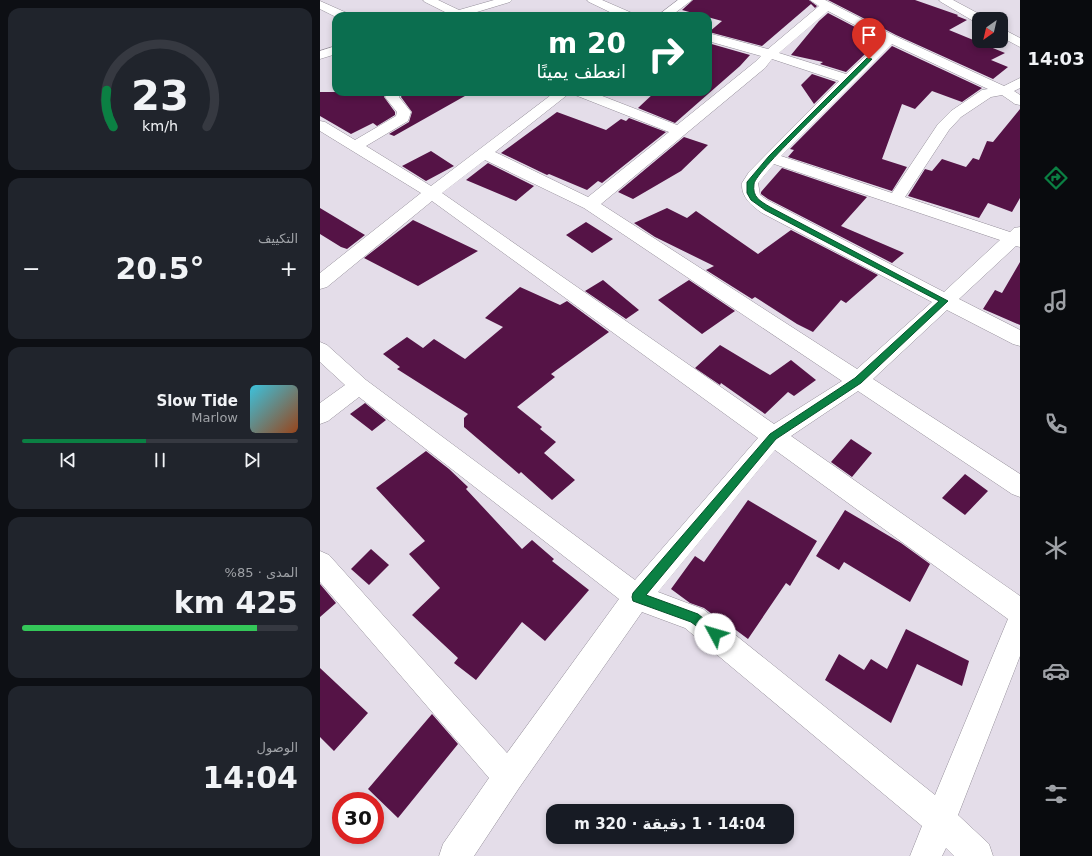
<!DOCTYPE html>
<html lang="ar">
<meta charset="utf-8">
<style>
:root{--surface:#171b24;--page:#20242c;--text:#f1f3f6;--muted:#9ea1a6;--line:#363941;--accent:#0b8043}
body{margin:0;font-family:"DejaVu Sans",Vazirmatn,sans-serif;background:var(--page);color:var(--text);direction:rtl;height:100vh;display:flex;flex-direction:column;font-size:15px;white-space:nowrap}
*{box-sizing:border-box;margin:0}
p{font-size:13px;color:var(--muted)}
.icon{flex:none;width:22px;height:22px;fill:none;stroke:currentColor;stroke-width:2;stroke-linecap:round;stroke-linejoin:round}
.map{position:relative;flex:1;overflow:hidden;direction:ltr}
.sheet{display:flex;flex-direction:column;gap:8px;padding:8px;background:#0d0f14;width:320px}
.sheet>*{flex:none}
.guide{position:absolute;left:12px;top:12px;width:380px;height:84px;border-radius:12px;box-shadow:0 2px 6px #0003;direction:rtl;background:#0b6e4f;color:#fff;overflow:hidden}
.needle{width:26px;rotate:214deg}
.fabs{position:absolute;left:652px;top:12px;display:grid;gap:8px}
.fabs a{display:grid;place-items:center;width:36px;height:36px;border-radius:8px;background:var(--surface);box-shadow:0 2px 6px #0003;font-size:20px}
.speed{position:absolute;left:12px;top:792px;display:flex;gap:8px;font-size:20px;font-weight:700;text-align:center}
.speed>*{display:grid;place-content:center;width:52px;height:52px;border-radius:50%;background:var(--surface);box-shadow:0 2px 6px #0003;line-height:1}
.speed .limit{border:6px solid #d22;background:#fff;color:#111}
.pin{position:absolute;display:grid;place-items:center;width:34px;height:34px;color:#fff;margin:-41px -17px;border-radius:50% 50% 50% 0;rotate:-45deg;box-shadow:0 0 4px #0007}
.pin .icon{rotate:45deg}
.me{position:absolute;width:44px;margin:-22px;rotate:309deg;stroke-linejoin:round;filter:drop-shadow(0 0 3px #0008)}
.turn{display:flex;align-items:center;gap:14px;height:84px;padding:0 20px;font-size:18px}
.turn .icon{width:52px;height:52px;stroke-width:2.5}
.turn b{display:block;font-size:28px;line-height:34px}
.big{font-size:30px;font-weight:800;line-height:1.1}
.sheet .tile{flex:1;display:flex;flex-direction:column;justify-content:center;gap:6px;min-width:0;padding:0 14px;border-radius:12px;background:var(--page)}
.sheet .dial{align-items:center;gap:0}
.dial svg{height:104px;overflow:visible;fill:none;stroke:var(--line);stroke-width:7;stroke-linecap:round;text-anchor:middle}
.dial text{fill:var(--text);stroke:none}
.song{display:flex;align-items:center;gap:12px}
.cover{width:48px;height:48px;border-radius:6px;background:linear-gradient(135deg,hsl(190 70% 55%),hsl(20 70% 35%))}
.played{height:4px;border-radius:2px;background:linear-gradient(90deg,var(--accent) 45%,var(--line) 45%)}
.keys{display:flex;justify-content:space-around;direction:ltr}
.heat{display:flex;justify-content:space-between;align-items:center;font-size:22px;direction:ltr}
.charge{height:6px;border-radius:3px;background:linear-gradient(90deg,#34c759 85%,var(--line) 0)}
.trip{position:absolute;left:226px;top:804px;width:248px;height:40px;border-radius:12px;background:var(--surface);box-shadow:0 2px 6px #0003;font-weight:800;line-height:40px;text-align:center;direction:rtl}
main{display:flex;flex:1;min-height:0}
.tabs{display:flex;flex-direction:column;width:72px;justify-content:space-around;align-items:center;background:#090b0e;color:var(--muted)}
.tabs .icon{width:28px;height:28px}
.tabs .active{color:var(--accent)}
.tabs b{font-size:18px;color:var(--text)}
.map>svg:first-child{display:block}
.building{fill:#551346}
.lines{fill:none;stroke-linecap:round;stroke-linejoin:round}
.minor-casing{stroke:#958f9a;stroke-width:1}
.minor{fill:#fff;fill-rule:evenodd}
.route{fill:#0b8043;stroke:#07532c}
</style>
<main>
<nav class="tabs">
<b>14:03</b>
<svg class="icon active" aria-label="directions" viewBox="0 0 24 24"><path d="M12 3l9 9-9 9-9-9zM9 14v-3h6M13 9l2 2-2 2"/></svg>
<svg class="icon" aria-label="music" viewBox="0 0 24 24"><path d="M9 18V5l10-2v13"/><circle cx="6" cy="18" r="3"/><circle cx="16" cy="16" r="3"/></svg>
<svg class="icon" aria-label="phone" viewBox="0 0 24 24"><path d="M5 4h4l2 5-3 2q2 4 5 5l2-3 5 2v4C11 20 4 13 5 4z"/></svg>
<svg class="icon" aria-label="climate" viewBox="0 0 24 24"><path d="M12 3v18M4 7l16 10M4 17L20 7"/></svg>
<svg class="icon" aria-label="car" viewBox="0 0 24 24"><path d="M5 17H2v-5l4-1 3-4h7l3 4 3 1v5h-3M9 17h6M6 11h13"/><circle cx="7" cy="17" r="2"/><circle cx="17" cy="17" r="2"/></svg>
<svg class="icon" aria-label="filters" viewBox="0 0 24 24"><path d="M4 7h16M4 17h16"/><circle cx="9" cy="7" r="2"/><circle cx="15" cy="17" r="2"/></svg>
</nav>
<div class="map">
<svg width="700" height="856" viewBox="0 0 700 856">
<rect width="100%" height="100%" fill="#e4dde9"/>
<path class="building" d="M373,0H489L497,6L495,8L491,4L442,46L389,32L402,21L362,10Z
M508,0H595L638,15L637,16L647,20L629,30L685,53L671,60L688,67L673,79L576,35Z
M508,13L560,40L526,72L500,64L503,62L471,55L499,21Z
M388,43L430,55L420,66L355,123L318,108L335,92H388Z
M572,46L662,88L642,102L612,91L595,109L582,104L562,159L587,167L572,191L468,157L474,150L470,149Z
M492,74L516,82L494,104L481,85Z
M0,92H66L64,97L75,112V115L57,126L53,123L31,134L0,116Z
M83,92H152L74,136L69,134L89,122L92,112L81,97Z
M700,109V198L692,212L668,203L659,218L588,196L605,169L612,171L622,159L646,167L653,158L659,160L667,141L673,142Z
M237,112L286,130L301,119L306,121L309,118L346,132L282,183L278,181L267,190L229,174L227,175L181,153Z
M364,137L388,145L361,171L313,199L298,192Z
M111,151L134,166L106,181L82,166Z
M168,163L214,186L196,201L146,180Z
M462,168L547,197L521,226L584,253L572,263L448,199L441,194V192Z
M0,208L45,235L27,249L21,247L0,234Z
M347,208L367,218L376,211L438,254L471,230L558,275L526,303L521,300L493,332L477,324L435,297L432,299L386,270L394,266L335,237L314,223Z
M93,220L158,251L98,286L44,258Z
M266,222L293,239L272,253L246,235Z
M700,262V325L663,309L675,290L682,293Z
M283,280L319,310L306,319L265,291Z
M369,280L415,311L382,334L338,300Z
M200,287L240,305L247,301L289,332L231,374L235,377L197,407L222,427L220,429L236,442L224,453L255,480L232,500L201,472L199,474L144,427V418L148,414L77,369L80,367L63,354L87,337L103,348L114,339L145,359L183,327L165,318Z
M400,345L450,375L471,360L496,380L474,396L468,392L445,414L401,383L400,385L375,368Z
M45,403L66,420L52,431L30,414Z
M531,439L552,453L532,477L511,462Z
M106,451L129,469L148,487L146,489L202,549L212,540L234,559L232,561L269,590L225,641L202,622L156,680L134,663L138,658L92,615L120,588L89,554L105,541L56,488Z
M645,474L668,491L645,515L622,498Z
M428,500L497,541L470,586L466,583L428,639L393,613L392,614L384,608L370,603L351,589L375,556L384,562Z
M525,510L581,543L610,564L590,602L524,562L519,570L496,556Z
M51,549L69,565L49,585L31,569Z
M0,584L16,603L0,617Z
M586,629L649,661L642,686L597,664L571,723L505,680L519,654L544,670L551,659L567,669Z
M0,668L48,713L14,751L0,737Z
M112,714L138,744L78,818L48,789Z"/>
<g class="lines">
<g class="minor-casing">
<path id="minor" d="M103,0H118L139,10L174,0H192L190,2L147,15L148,16H125L127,13L105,2Z
M267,0H282L312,13L314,16H298L269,2Z
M358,0H372L351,16H337Z
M490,0H505L575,36L684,86L700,78V88L694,91L700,95V105L695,104L682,95L671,97L641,117L629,130L585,197L690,232L694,228L700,227V247L696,246L639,299L700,330V346L693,344L627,310L553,379L700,474V497L692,494L538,391L471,436L700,596V656L638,815L669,844L673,856H634L626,848L622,856H590L602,826L365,628L322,612L199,788L154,856H119L123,844L169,778L0,582V551L9,555L187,753L299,599L39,397L8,421L0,424V403L25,385L0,362V342L7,345L46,380L315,580L438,438L112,201L7,287L0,289V273L101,193L0,131V121L5,122L35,140L76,116L77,112L65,97L68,92H82L79,97L91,112L88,121L46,146L111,186L235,92H251L175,152L268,197L349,132L255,95L253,92H272L357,125L435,62L441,56L388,41V33L448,49L499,6ZM508,11L563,40L526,74L459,53ZM572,44L668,89L662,90L631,111L618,124L572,193L461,156ZM452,59L519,81L429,172L422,183C421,197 431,205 442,213L612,302L537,369L281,204L445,68ZM165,160L264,208L522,381L454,424L122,193ZM454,164L680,240L624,292L447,200L440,195L438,183ZM455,450L688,619L615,795L383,609L338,592Z
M619,0H633L663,16L665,19H659V23L655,22L621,2Z
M0,1L27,13L29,16L16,17L0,9Z
M681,28L700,38V47L681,37Z
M16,46V54L0,59V51Z"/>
</g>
<use href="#minor" class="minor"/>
</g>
<path class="route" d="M547,58L552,59C535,78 435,171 434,184C432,197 440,201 450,207L628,301L541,383L456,439L326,595L378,614L399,631L400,634L399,638L395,640L371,622L313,601L312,597L313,593L450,434L535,378L619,301L445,210L431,200L427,193V182L449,156Z"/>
</svg>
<div class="fabs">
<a><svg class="needle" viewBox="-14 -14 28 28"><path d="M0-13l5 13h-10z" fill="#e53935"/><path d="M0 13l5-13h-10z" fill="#9ea1a6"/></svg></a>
</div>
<div class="speed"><div class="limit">30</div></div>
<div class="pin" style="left:549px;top:59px;background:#d93025"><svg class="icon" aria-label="arrive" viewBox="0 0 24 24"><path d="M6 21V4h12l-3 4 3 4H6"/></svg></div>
<svg class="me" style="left:395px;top:634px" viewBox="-20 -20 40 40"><circle r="19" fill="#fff"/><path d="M0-13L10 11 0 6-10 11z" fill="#0b8043"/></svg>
<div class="trip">14:04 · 1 دقيقة · 320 m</div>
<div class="guide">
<div class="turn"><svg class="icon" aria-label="right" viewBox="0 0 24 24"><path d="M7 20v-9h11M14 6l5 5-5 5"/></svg><div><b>20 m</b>انعطف يمينًا</div></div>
</div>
</div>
<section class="sheet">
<div class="tile dial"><svg viewBox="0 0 100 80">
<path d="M14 69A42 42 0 1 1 86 69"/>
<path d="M14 69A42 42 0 0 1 9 41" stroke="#0b8043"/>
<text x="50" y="56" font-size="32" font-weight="700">23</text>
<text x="50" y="72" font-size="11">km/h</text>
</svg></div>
<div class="tile"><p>التكييف</p>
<div class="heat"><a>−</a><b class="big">20.5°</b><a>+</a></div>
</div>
<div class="tile">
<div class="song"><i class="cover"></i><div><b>Slow Tide</b><p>Marlow</p></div></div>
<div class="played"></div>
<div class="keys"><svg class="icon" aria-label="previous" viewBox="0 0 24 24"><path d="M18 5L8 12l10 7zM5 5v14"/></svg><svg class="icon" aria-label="pause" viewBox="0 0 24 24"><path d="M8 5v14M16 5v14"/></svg><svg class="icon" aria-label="next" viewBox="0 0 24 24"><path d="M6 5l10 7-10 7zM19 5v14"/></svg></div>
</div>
<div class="tile"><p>المدى · 85%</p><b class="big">425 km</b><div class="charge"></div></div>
<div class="tile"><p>الوصول</p><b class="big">14:04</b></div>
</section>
</main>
